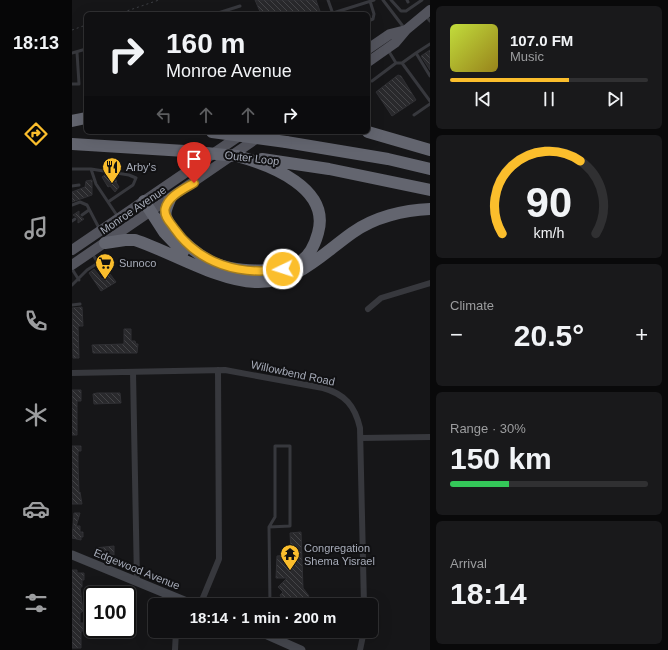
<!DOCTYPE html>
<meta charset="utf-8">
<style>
:root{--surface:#101012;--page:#19191b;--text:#f1f3f6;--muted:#9c9d9f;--line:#303032;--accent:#fbbe2c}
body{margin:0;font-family:Helvetica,sans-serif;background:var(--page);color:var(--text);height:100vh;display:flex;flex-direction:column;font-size:15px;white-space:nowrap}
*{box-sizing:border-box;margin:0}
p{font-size:13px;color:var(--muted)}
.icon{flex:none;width:22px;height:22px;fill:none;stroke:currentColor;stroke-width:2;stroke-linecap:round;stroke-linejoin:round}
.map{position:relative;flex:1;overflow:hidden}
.panel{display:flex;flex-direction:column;gap:6px;padding:6px;background:#09090a;width:238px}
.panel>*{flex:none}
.banner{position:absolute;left:12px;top:12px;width:286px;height:122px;border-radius:6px;box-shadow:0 4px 16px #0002,0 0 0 1px var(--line);background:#101012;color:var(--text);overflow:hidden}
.speed{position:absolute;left:12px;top:586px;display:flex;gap:8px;font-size:20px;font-weight:700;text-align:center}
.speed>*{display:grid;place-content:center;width:52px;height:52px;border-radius:50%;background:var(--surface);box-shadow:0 4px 16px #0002,0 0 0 1px var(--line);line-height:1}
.speed .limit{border:2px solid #111;border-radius:6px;background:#fff;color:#111}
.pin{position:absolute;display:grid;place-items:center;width:34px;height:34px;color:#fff;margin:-41px -17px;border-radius:50% 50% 50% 0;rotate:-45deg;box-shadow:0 0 4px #0007}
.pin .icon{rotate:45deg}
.me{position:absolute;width:44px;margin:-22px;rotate:266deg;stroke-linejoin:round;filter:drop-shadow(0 0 3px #0008)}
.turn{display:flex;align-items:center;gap:14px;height:84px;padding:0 16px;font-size:18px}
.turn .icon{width:52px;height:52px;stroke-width:2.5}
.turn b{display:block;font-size:28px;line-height:34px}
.lanes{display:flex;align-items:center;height:38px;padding:0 16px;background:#0003;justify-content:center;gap:20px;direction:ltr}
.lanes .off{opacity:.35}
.big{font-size:30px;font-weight:600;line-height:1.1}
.panel .tile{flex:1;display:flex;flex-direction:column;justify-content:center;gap:6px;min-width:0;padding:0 14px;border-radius:6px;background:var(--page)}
.panel .dial{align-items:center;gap:0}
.dial svg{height:104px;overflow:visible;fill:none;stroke:var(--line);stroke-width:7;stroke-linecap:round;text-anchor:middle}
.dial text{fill:var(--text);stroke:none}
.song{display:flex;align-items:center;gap:12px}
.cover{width:48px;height:48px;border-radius:6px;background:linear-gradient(135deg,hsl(70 70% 55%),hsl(50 70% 35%))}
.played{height:4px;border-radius:2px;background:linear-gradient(90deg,var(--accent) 60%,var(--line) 60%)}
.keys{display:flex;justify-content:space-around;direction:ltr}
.heat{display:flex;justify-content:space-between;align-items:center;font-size:22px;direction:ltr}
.charge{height:6px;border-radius:3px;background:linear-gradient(90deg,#34c759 30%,var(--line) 0)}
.trip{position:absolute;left:76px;top:598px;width:230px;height:40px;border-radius:6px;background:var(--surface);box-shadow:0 4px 16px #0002,0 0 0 1px var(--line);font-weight:600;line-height:40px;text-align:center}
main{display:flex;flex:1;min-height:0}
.tabs{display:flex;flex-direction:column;width:72px;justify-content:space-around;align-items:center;background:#060607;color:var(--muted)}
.tabs .icon{width:28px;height:28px}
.tabs .current{color:var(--accent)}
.tabs b{font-size:18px;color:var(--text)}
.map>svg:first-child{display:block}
.building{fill:url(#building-back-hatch);stroke:#303034}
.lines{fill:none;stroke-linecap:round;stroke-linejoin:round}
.path{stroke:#3d3f44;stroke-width:1;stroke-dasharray:2 3;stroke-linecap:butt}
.lane{stroke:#37383d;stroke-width:3}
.street{stroke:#37383d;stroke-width:6}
.secondary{stroke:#45474e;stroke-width:9}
.primary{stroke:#53545d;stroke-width:10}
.highway{stroke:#63656f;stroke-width:12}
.highway-bridge{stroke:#63656f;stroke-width:12}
.route-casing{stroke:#a37c1d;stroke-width:10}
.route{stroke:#fbbe2c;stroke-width:7}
.labels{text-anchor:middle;stroke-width:4;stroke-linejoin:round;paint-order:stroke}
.street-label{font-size:11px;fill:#a7acb9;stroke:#111113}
.poi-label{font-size:11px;fill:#a7acb9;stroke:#111113;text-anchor:start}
</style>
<main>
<nav class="tabs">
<b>18:13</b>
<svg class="icon current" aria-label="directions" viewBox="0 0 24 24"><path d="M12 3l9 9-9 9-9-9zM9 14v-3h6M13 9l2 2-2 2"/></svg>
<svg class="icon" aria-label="music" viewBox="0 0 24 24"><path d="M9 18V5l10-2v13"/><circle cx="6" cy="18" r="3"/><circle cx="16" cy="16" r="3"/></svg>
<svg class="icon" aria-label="phone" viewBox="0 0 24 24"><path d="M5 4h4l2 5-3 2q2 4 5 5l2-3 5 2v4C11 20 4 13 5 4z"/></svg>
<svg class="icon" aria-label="climate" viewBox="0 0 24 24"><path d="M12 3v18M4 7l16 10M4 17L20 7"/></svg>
<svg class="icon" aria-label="car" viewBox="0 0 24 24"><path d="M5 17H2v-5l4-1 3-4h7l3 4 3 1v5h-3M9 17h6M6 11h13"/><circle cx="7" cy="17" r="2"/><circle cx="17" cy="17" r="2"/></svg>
<svg class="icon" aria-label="filters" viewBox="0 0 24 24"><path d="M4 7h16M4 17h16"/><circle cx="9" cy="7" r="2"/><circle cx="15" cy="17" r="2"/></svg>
</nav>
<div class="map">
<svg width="358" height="650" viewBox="0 0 358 650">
<defs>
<pattern id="building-back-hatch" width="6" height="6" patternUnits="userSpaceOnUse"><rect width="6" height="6" fill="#29292c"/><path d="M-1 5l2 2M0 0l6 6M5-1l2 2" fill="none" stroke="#454548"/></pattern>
</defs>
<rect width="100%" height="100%" fill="#161618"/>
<path class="building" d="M183,0H244L249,14H189Z
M358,50V70L349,56Z
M326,75L329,76L344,100L320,116L304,92Z
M34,174L41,176L45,181L44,182L47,187L43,192L38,186L36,187L30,177Z
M20,180V195L0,202V192L13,187L14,181Z
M7,211V216L12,219L6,223V218L1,215Z
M22,269L30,279L38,274L44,282L29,291L17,273Z
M10,307L11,326H6L7,358H1L0,308Z
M52,329H59V341H63L64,344H66L65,353H21L20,345L52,344Z
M0,390H9V401H5V435H0Z
M25,393H48L49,403L22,404L21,394Z
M0,446H9V451H6V465L7,493L8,492L10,504H0Z
M2,513H8L3,530L4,526H8V532H11V537H9V540L0,538Z
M229,532L231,588L237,596L231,605H213L208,595L211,592L206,587L215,578H204L205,556L217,555V553L219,552L218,533Z
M42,546V555H24L23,548Z
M0,570H5V573H12V580H10V587H8L11,611L8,613V623H11V631H9V648H0Z"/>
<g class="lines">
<path class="path" d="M46,14L87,0
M0,30L14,25"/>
<path class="lane" d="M256,0L261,14
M311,0L333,29
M319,0L329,11H334L350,0
M335,0L336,2
M261,13L302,0
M143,14L168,6
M354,16L358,21
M296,21L301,19L302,14L298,1
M358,44L344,53L358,76
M0,53L14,49
M324,63H330L358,101
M330,63L344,53
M300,81L324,63L316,50
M0,84H7L5,52
M342,115L358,104
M0,169H19L24,184L46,217
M19,169L57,175L64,178L61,185L36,202
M0,186L7,185
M0,205L8,202L15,205L28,230
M10,215L17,210
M0,221L3,219
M0,269L7,280
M0,285L15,270L26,263L20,253
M0,305L8,304
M197,527L218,526V446H203V517L197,527L198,605"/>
<path class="street" d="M296,309L309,298L358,283
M61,372L65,582
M0,373L153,370L251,388C273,394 283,406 288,428L292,605
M289,438L358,437
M128,605L147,559L146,370
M103,650L104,631
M288,650L292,631"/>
<path class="secondary" d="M0,555L122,605
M186,631L229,650"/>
<path class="primary" d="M296,49L318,34L334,30
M296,62L323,43L334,30L358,10
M0,250L170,134
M0,265L194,132"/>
<path class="highway" d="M0,121L14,118
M296,132L358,150
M214,142L316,159L358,169
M0,144L113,151
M190,159L257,169L358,190
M98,199C96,205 92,211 94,217C96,224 106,236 111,241C119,248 128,256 138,261C159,272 209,275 229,261C238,255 243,244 246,233C259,188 198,165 165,156
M72,201L92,232L111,252
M33,243L53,240H63C99,252 146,281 183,282C224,284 249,255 280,233C302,217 332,210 358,209"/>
<path class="highway-bridge" d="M140,132L214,142
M113,151L165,156"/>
</g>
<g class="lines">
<g class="route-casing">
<path id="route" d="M122,183C112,189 96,196 93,209C92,217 98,222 102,228C127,264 168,276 211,269"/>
</g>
<use href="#route" class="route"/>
</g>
<defs>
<g id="restaurant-pin" transform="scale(1)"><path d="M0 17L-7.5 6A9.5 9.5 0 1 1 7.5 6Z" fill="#fbbe2c" stroke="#111113"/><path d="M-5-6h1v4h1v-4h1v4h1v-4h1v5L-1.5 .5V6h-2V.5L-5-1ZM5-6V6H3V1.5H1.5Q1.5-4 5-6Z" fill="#111"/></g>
<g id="supermarket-pin" transform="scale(1)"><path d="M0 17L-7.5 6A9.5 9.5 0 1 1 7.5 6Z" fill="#fbbe2c" stroke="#111113"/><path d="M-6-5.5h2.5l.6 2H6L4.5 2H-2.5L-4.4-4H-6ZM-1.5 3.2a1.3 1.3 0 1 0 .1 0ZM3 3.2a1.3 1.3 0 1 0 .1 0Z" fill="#111"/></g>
<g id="temple-pin" transform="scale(1)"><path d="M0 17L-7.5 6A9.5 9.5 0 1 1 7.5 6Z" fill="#fbbe2c" stroke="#111113"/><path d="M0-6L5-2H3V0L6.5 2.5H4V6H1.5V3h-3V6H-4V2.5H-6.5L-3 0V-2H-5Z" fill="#111"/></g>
</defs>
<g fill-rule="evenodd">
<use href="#restaurant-pin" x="40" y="167"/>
<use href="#supermarket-pin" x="33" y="263"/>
<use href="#temple-pin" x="218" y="554"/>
</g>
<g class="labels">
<g class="street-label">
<text transform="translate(180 158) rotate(7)" y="4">Outer Loop</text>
<text transform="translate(61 210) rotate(-34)" y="4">Monroe Avenue</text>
<text transform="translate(221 373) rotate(12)" y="4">Willowbend Road</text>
<text transform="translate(65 569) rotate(22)" y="4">Edgewood Avenue</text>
</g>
<g class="poi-label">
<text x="54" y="171">Arby's</text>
<text x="47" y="267">Sunoco</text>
<text x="232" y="552">Congregation<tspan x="232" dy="13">Shema Yisrael</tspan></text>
</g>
</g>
</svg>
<div class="speed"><div class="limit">100</div></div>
<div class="pin" style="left:122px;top:183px;background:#d93025"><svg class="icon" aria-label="arrive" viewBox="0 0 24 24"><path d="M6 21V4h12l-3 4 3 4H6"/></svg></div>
<svg class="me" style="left:211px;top:269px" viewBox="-20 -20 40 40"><circle r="17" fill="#fbbe2c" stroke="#fff" stroke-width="3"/><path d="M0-11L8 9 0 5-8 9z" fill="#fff"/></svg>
<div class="trip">18:14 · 1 min · 200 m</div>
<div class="banner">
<div class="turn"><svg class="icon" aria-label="right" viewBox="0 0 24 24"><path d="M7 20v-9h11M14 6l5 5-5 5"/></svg><div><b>160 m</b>Monroe Avenue</div></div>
<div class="lanes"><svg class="icon off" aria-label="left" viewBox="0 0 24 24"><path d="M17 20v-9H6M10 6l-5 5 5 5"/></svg><svg class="icon off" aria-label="ahead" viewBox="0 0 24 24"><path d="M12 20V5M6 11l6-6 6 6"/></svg><svg class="icon off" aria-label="ahead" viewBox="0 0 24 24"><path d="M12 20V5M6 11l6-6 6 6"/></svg><svg class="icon" aria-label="right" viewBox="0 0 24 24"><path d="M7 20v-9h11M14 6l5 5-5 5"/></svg></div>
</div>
</div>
<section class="panel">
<div class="tile">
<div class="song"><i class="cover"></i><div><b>107.0 FM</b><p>Music</p></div></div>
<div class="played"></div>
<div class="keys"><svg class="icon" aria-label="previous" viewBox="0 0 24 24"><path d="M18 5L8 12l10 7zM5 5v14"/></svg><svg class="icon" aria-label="pause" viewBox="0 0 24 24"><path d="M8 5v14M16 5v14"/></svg><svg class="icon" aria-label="next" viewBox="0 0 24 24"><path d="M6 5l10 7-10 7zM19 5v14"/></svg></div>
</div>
<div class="tile dial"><svg viewBox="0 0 100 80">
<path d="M14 69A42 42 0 1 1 86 69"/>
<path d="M14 69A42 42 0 0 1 74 13" stroke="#fbbe2c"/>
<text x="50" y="56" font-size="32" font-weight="700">90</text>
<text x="50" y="72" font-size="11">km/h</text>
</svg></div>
<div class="tile"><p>Climate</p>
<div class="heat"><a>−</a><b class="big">20.5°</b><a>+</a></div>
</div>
<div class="tile"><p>Range · 30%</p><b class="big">150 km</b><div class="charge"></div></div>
<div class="tile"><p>Arrival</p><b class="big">18:14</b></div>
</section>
</main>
